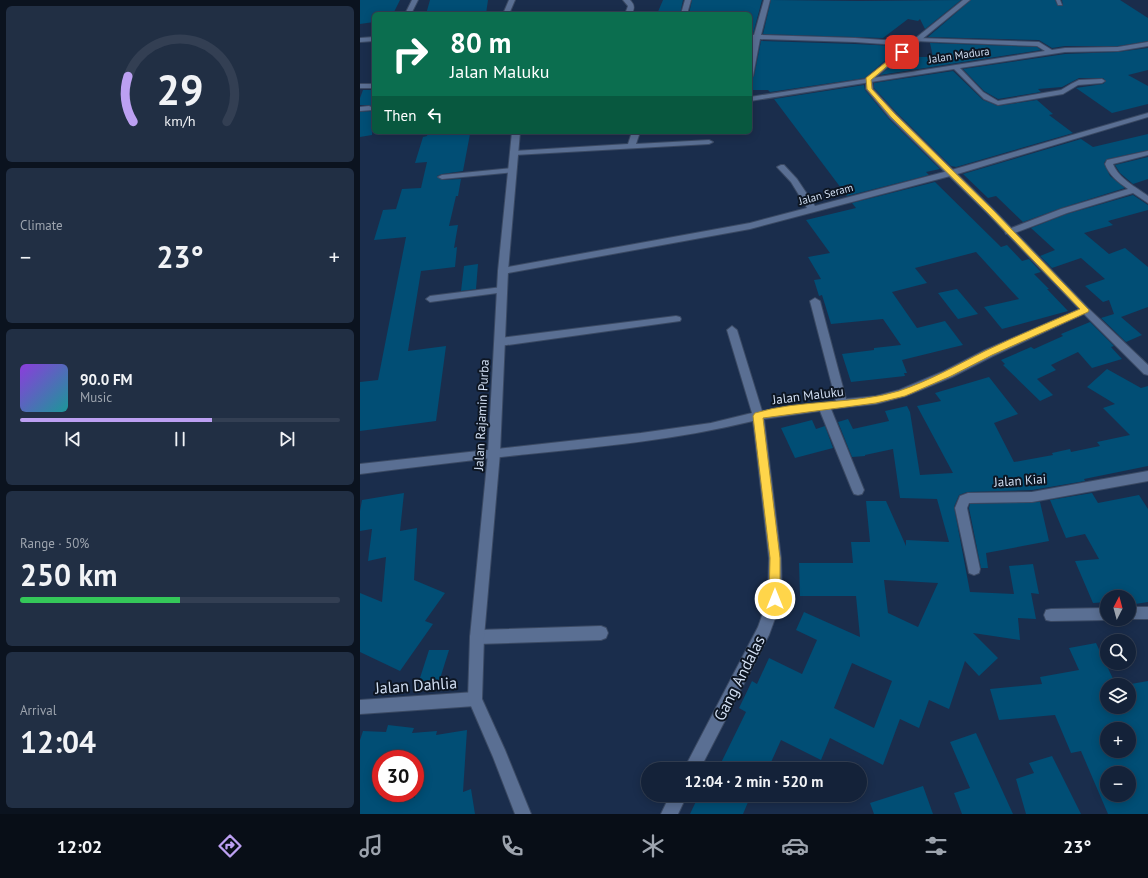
<!DOCTYPE html>
<meta charset="utf-8">
<style>
:root{--surface:#142239;--page:#212f44;--text:#f1f3f6;--muted:#9da4ae;--line:#333f53;--accent:#bca0f2}
body{margin:0;font-family:"PT Sans",sans-serif;background:var(--page);color:var(--text);height:100vh;display:flex;flex-direction:column;font-size:15px;white-space:nowrap}
*{box-sizing:border-box;margin:0}
p{font-size:13px;color:var(--muted)}
.icon{flex:none;width:22px;height:22px;fill:none;stroke:currentColor;stroke-width:2;stroke-linecap:round;stroke-linejoin:round}
.map{position:relative;flex:1;overflow:hidden}
.drawer{display:flex;flex-direction:column;gap:6px;padding:6px;background:#0b131f;width:360px}
.drawer>*{flex:none}
.banner{position:absolute;left:12px;top:12px;width:380px;height:122px;border-radius:6px;box-shadow:0 2px 10px #0003,0 0 0 1px var(--line);background:#0b6e4f;color:#fff;overflow:hidden}
.needle{width:26px;rotate:6deg}
.controls{position:absolute;left:740px;top:590px;display:grid;gap:8px}
.controls a{display:grid;place-items:center;width:36px;height:36px;border-radius:50%;background:var(--surface);box-shadow:0 2px 10px #0003,0 0 0 1px var(--line);font-size:20px}
.speed{position:absolute;left:12px;top:750px;display:flex;gap:8px;font-size:20px;font-weight:700;text-align:center}
.speed>*{display:grid;place-content:center;width:52px;height:52px;border-radius:50%;background:var(--surface);box-shadow:0 2px 10px #0003,0 0 0 1px var(--line);line-height:1}
.speed .limit{border:6px solid #d22;background:#fff;color:#111}
.pin{position:absolute;display:grid;place-items:center;width:34px;height:34px;color:#fff;margin:-17px;border-radius:8px;box-shadow:0 2px 6px #0006}
.me{position:absolute;width:44px;margin:-22px;rotate:0deg;stroke-linejoin:round;filter:drop-shadow(0 0 3px #0008)}
.turn{display:flex;align-items:center;gap:14px;height:84px;padding:0 12px;font-size:18px}
.turn .icon{width:52px;height:52px;stroke-width:2.5}
.turn b{display:block;font-size:28px;line-height:34px}
.then{display:flex;align-items:center;height:38px;padding:0 12px;background:#0003;gap:8px;font-size:15px}
.big{font-size:30px;font-weight:800;line-height:1.1}
.drawer .widget{flex:1;display:flex;flex-direction:column;justify-content:center;gap:6px;min-width:0;padding:0 14px;border-radius:6px;background:var(--page)}
.drawer .dial{align-items:center;gap:0}
.dial svg{height:104px;overflow:visible;fill:none;stroke:var(--line);stroke-width:7;stroke-linecap:round;text-anchor:middle}
.dial text{fill:var(--text);stroke:none}
.song{display:flex;align-items:center;gap:12px}
.cover{width:48px;height:48px;border-radius:6px;background:linear-gradient(135deg,hsl(270 70% 55%),hsl(180 70% 35%))}
.played{height:4px;border-radius:2px;background:linear-gradient(90deg,var(--accent) 60%,var(--line) 60%)}
.keys{display:flex;justify-content:space-around;direction:ltr}
.heat{display:flex;justify-content:space-between;align-items:center;font-size:22px;direction:ltr}
.charge{height:6px;border-radius:3px;background:linear-gradient(90deg,#34c759 50%,var(--line) 0)}
.trip{position:absolute;left:281px;top:762px;width:226px;height:40px;border-radius:20px;background:var(--surface);box-shadow:0 2px 10px #0003,0 0 0 1px var(--line);font-weight:800;line-height:40px;text-align:center}
.menu{display:flex;height:64px;justify-content:space-around;align-items:center;background:#080e17;color:var(--muted)}
.menu .icon{width:28px;height:28px}
.menu .active{color:var(--accent)}
.menu b{font-size:18px;color:var(--text)}
main{display:flex;flex:1;min-height:0}
.map>svg:first-child{display:block}
.building{fill:#014e75;fill-rule:evenodd}
.lines{fill:none;stroke-linecap:round;stroke-linejoin:round}
.service-casing{stroke:#3a4963;stroke-width:2}
.minor-casing{stroke:#3a4963;stroke-width:2}
.tertiary-casing{stroke:#3a4963;stroke-width:2}
.service{fill:#5a6f93;fill-rule:evenodd}
.minor{fill:#5a6f93;fill-rule:evenodd}
.tertiary{fill:#5a6f93;fill-rule:evenodd}
.route{fill:#ffd54a;stroke:#a68a30}
.labels{text-anchor:middle;stroke-width:4;stroke-linejoin:round;paint-order:stroke}
.far-street-label{font-size:11px;fill:#d2dff3;stroke:#0d1623}
.street-label{font-size:13px;fill:#d2dff3;stroke:#0d1623}
.near-street-label{font-size:16px;fill:#d2dff3;stroke:#0d1623}
</style>
<main>
<section class="drawer">
<div class="widget dial"><svg viewBox="0 0 100 80">
<path d="M14 69A42 42 0 1 1 86 69"/>
<path d="M14 69A42 42 0 0 1 10 34" stroke="#bca0f2"/>
<text x="50" y="56" font-size="32" font-weight="700">29</text>
<text x="50" y="72" font-size="11">km/h</text>
</svg></div>
<div class="widget"><p>Climate</p>
<div class="heat"><a>−</a><b class="big">23°</b><a>+</a></div>
</div>
<div class="widget">
<div class="song"><i class="cover"></i><div><b>90.0 FM</b><p>Music</p></div></div>
<div class="played"></div>
<div class="keys"><svg class="icon" aria-label="previous" viewBox="0 0 24 24"><path d="M18 5L8 12l10 7zM5 5v14"/></svg><svg class="icon" aria-label="pause" viewBox="0 0 24 24"><path d="M8 5v14M16 5v14"/></svg><svg class="icon" aria-label="next" viewBox="0 0 24 24"><path d="M6 5l10 7-10 7zM19 5v14"/></svg></div>
</div>
<div class="widget"><p>Range · 50%</p><b class="big">250 km</b><div class="charge"></div></div>
<div class="widget"><p>Arrival</p><b class="big">12:04</b></div>
</section>
<div class="map">
<svg width="788" height="814" viewBox="0 0 788 814">
<rect width="100%" height="100%" fill="#1a2d4c"/>
<path class="building" d="M0,0H40L33,14H14V22L0,24Z
M70,0H128L126,14H66Z
M303,0H323L320,14H297Z
M332,0H402L393,34H390V14H329Z
M411,0L499,1L601,0L565,29L560,19L558,21L548,19L523,38L403,34Z
M611,0H695L698,6H703L702,0H760L788,18V41L758,46H705L692,48L679,40L568,37Z
M401,41L495,44L535,46L525,57H529L505,78L410,92L408,90H390V79L394,76Z
M570,43L677,47L681,50L520,75L542,57H573Z
M788,48V70L768,75L788,86V104L752,113L716,88L743,84L746,81L743,78H719L702,87L678,89L681,92L638,99L624,91L603,69L705,54L758,52Z
M593,71L623,100L638,106L677,100L693,114L689,115L713,133L596,167L591,166L537,113L514,88V83Z
M504,85L505,90L529,119L580,169L566,172L569,175L487,196L414,99Z
M3,90H14V107L9,105H0V98Z
M14,109L12,135L0,137V112L12,111Z
M68,132H93L92,135L110,134L103,171L82,174L77,176L82,180L101,179L98,196H96L89,226L98,225L94,248L97,247L95,267L61,271L48,351L86,346L76,421L0,431V382L18,380L46,237L14,240L23,210L36,209L42,189L61,188L67,162L55,163L63,137L67,136Z
M788,134V150L747,159L744,163L750,176L765,188L701,208L663,222L636,196L628,198L603,174L721,139L733,147Z
M788,157V179L773,184L760,173L755,165Z
M575,182L641,247L647,245L662,261L669,259L681,272L674,274L689,289H687L708,311L642,329L624,307L659,299L616,252L555,268L567,283L532,292L557,328L585,321L603,345L542,360L547,373H544L545,376L491,382L482,354L514,350V348L541,345L523,319L471,324L462,295L459,296L454,280L461,279L448,257L470,253L446,220L496,208L492,203Z
M773,195L788,205V210L748,221L753,225L724,233L749,254L765,248L788,267V307L761,317L782,335L766,342L741,318L754,314L749,300L743,302L725,286L745,279L721,258L692,268L680,256L695,250L671,228L707,214Z
M118,264L116,289L101,291L104,266Z
M597,289L618,314L598,319L578,293Z
M730,322L754,346L751,347L762,359L732,368L718,352L691,365L696,370L677,379L693,395L680,401L643,365L645,364L641,360L671,347L674,349L703,336L701,334Z
M747,369L781,388L788,386V466L724,479L725,481L672,490L607,492L599,495L594,507L610,592L654,594L649,566L673,564L679,594L671,593L676,619L658,618L660,640L613,633L638,658L619,676L605,661L589,709L569,700L559,728L540,719L523,765L470,738L461,760L421,740L408,769H358L386,712L379,708L392,681L397,684L409,658L442,674L457,640L436,630L444,612L500,637L496,596H440L439,563H493L491,542H510L506,501H526L546,546V540L589,542L577,499L540,498L533,449L505,455V456L492,457L478,422L488,419L493,429L529,421L525,411L547,406L550,412L560,475L593,473L557,406L581,401L575,393L629,377L658,414L634,423L654,462L693,455L692,453L710,449L711,452L740,446L737,442L770,435L743,408L755,404L727,387ZM524,580L578,583L558,627L528,613ZM492,663L532,681L514,728L474,708Z
M452,420L456,429L465,426L473,448L435,458L421,428Z
M44,493L40,531L57,528L54,580L85,593L65,621L73,624L40,671L0,652V593L22,602L26,557L8,561L12,529L0,531V511L2,500Z
M732,493L738,503L779,495L788,509V602L769,605V597H747V602L733,603L715,561L739,559L725,534L706,538L690,500Z
M680,502L689,541L626,553L628,568H621L609,508L610,504Z
M736,643L756,685H747V707H769V685H765L788,681V814H748L721,751L711,753L695,715L639,720L630,689L682,684L680,677L719,670L709,648ZM747,729H769V751H747ZM747,773H769V795H747Z
M69,650H89L79,682L59,681Z
M28,725L54,728L52,733L77,731L76,735L107,730L103,792L111,789L115,814H0V740L3,731L26,732ZM21,759H55V798L21,793Z
M616,733L653,814H602L594,793L610,788L590,742Z
M692,756L721,814H666L656,779L674,773L669,763Z
M563,786L573,814H514L510,803Z
M339,795H391L383,814H330Z"/>
<g class="lines">
<g class="service-casing">
<path id="service" d="M696,0H700L702,5H698Z
M142,287L145,288L146,290L145,292L70,302L66,299L70,296Z"/>
</g>
<g class="minor-casing">
<path id="minor" d="M52,0H58L51,14H45Z
M263,0H270C275,5 275,9 271,14H265L268,6Z
M325,0H331L327,14H321Z
M404,0H410L401,35L495,38L553,42L556,44L553,46L495,42L400,39L393,76L390,78V57L393,39H390V35H394Z
M14,37V41L0,42V38Z
M557,38L679,42L692,50L705,48L758,47L788,42V46L758,51L705,52L600,68L623,92L638,101L701,90L711,84L719,80L742,79L745,81L742,83L718,85L703,94L638,105L624,99L594,69L390,101V97L685,51L677,46L555,41L554,40Z
M0,84H14V88H0Z
M9,106L13,108L12,110L0,111V107Z
M788,113V117L594,175L390,229L143,274L138,271L143,268L390,223L447,208L431,182L417,167L421,165H424L437,179L455,206L588,171Z
M272,132H280L276,144L349,140L353,142L349,144L154,155L150,153L154,151L268,144Z
M788,151V155L753,164C759,179 776,187 788,196V203L773,193L707,213L652,234H646L645,232L646,230L701,209L768,189C758,182 749,175 745,164L747,160Z
M152,168H155V172L82,179L78,177L82,175Z
M455,298L460,301L486,399L516,396L539,390L584,371L625,350L722,308L725,307L730,310L728,312L633,356L592,377L546,396L516,404L471,409L504,490L502,494L498,495L494,494L492,490L460,411L404,419L421,558L422,599L409,635L340,769H324L398,627L408,599L409,558L393,421C316,440 238,447 159,455C106,461 53,467 0,474V464L281,433L351,423L392,413L367,330L372,326L377,330L402,411L476,401L450,301Z
M316,316L320,317L321,319L320,321L140,346L136,345L135,342L136,339L140,338Z
M788,471V481L672,502L609,503L607,508L620,569L619,573L614,575L609,573L595,508L600,496L608,493L672,492Z
M769,607H788V619H768Z
M747,608V619H751L747,620L691,621L686,620L684,615L686,610L691,609Z
M241,626L246,628L248,633L246,638L241,640L117,644L112,642L110,637L112,632L117,630Z
M115,692L120,694L122,699L120,704L115,706L0,714V700Z
M310,795H327L318,814H301Z"/>
</g>
<g class="tertiary-casing">
<path id="tertiary" d="M149,0H155L149,14H143Z
M603,0H610L512,80L513,89L536,114L633,209L728,308L788,365V375L784,374L722,312L627,213L530,118L506,89V78Z
M152,132H160L148,271L140,453L124,637L122,699L145,750L171,814H155L133,757L108,699L110,637L128,453L138,271Z"/>
</g>
<use href="#service" class="service"/>
<use href="#minor" class="minor"/>
<use href="#tertiary" class="tertiary"/>
</g>
<path class="route" d="M540,51L544,52L511,80L512,89L535,114L633,210L729,310L728,312L632,355L591,376L545,396L516,403L403,418L420,558V599L419,603L415,604L411,603L409,599L410,558L393,416L395,413C440,399 493,405 539,391C569,381 597,365 625,351C656,336 688,323 720,309L628,213L531,117L507,89L506,78Z"/>
<g class="labels">
<g class="far-street-label">
<text transform="translate(599 55) rotate(-8)" y="4">Jalan Madura</text>
<text transform="translate(466 194) rotate(-15)" y="4">Jalan Seram</text>
</g>
<g class="street-label">
<text transform="translate(448 395) rotate(-7)" y="5">Jalan Maluku</text>
<text transform="translate(121 415) rotate(-87)" y="5">Jalan Rajamin Purba</text>
<text transform="translate(660 480) rotate(-4)" y="5">Jalan Kiai</text>
</g>
<g class="near-street-label">
<text transform="translate(379 678) rotate(-63)" y="6">Gang Andalas</text>
<text transform="translate(56 685) rotate(-4)" y="6">Jalan Dahlia</text>
</g>
</g>
</svg>
<div class="controls">
<a><svg class="needle" viewBox="-14 -14 28 28"><path d="M0-13l5 13h-10z" fill="#e53935"/><path d="M0 13l5-13h-10z" fill="#9da4ae"/></svg></a>
<a><svg class="icon" aria-label="search" viewBox="0 0 24 24"><circle cx="10" cy="10" r="6"/><path d="M15 15l6 6"/></svg></a>
<a><svg class="icon" aria-label="layers" viewBox="0 0 24 24"><path d="M12 4l9 5-9 5-9-5zM3 14l9 5 9-5"/></svg></a>
<a>+</a>
<a>−</a>
</div>
<div class="speed"><div class="limit">30</div></div>
<div class="pin" style="left:542px;top:52px;background:#d93025"><svg class="icon" aria-label="arrive" viewBox="0 0 24 24"><path d="M6 21V4h12l-3 4 3 4H6"/></svg></div>
<svg class="me" style="left:415px;top:599px" viewBox="-20 -20 40 40"><circle r="17" fill="#ffd54a" stroke="#fff" stroke-width="3"/><path d="M0-11L8 9 0 5-8 9z" fill="#fff"/></svg>
<div class="trip">12:04 · 2 min · 520 m</div>
<div class="banner">
<div class="turn"><svg class="icon" aria-label="right" viewBox="0 0 24 24"><path d="M7 20v-9h11M14 6l5 5-5 5"/></svg><div><b>80 m</b>Jalan Maluku</div></div>
<div class="then">Then<svg class="icon" aria-label="left" viewBox="0 0 24 24"><path d="M17 20v-9H6M10 6l-5 5 5 5"/></svg></div>
</div>
</div>
</main>
<nav class="menu">
<b>12:02</b>
<svg class="icon active" aria-label="directions" viewBox="0 0 24 24"><path d="M12 3l9 9-9 9-9-9zM9 14v-3h6M13 9l2 2-2 2"/></svg>
<svg class="icon" aria-label="music" viewBox="0 0 24 24"><path d="M9 18V5l10-2v13"/><circle cx="6" cy="18" r="3"/><circle cx="16" cy="16" r="3"/></svg>
<svg class="icon" aria-label="phone" viewBox="0 0 24 24"><path d="M5 4h4l2 5-3 2q2 4 5 5l2-3 5 2v4C11 20 4 13 5 4z"/></svg>
<svg class="icon" aria-label="climate" viewBox="0 0 24 24"><path d="M12 3v18M4 7l16 10M4 17L20 7"/></svg>
<svg class="icon" aria-label="car" viewBox="0 0 24 24"><path d="M5 17H2v-5l4-1 3-4h7l3 4 3 1v5h-3M9 17h6M6 11h13"/><circle cx="7" cy="17" r="2"/><circle cx="17" cy="17" r="2"/></svg>
<svg class="icon" aria-label="filters" viewBox="0 0 24 24"><path d="M4 7h16M4 17h16"/><circle cx="9" cy="7" r="2"/><circle cx="15" cy="17" r="2"/></svg>
<b>23°</b>
</nav>
